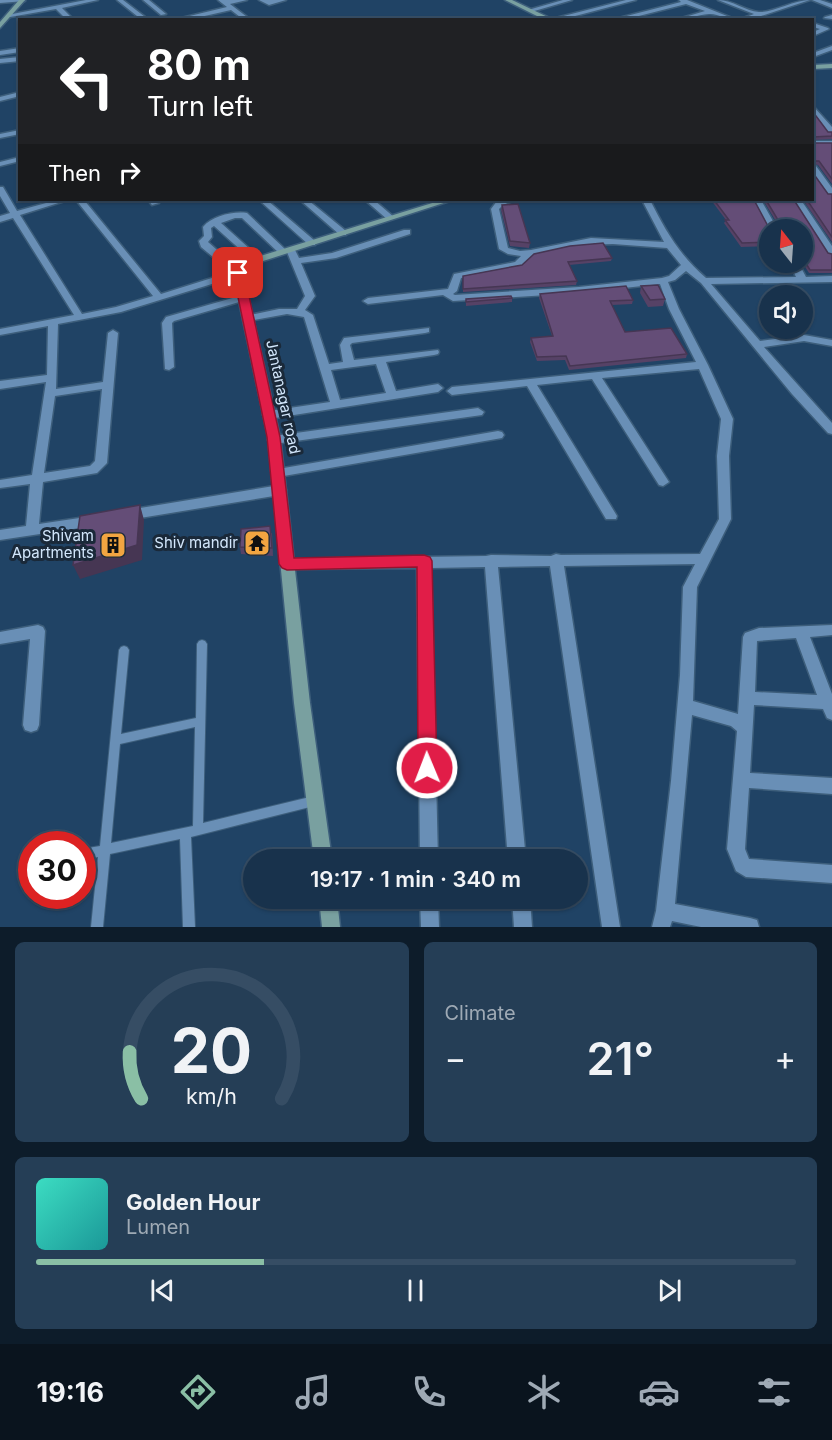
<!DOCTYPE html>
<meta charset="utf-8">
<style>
:root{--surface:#18324c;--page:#253e56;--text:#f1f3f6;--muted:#9faab5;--line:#364d64;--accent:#8abfa5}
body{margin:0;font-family:Inter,sans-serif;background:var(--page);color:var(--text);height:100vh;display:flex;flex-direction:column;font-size:22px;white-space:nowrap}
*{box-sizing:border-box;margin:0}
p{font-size:20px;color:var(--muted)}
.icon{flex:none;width:33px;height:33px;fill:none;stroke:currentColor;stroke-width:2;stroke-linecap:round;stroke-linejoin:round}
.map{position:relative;height:927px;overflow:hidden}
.details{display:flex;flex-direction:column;gap:15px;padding:15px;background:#0d1c2a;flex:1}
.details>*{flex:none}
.guide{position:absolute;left:18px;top:18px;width:796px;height:183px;border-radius:0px;box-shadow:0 2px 4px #0004,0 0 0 2px var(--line);background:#202124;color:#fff;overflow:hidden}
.needle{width:39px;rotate:343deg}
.fabs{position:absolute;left:759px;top:219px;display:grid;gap:12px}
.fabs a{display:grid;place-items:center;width:54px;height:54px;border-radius:50%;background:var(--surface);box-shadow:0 2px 4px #0004,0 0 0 2px var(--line);font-size:30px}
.speed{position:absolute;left:18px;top:831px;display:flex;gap:12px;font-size:30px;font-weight:700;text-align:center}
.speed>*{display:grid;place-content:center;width:78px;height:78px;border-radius:50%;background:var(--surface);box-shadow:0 2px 4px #0004,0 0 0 2px var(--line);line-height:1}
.speed .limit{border:9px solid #d22;background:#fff;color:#111}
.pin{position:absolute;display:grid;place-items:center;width:51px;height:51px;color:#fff;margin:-26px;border-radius:12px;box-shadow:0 3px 9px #0006}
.me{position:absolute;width:66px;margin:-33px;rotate:359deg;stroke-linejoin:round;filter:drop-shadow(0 0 4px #0008)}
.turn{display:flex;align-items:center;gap:21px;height:126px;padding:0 30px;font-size:27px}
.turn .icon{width:78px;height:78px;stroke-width:2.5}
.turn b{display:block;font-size:42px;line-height:51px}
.then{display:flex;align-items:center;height:57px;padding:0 30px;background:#0003;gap:12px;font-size:22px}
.big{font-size:45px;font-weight:600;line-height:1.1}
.details .widget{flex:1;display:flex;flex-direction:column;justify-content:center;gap:9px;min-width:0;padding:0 21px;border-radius:9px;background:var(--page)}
.details .dial{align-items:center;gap:0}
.dial svg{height:156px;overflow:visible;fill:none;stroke:var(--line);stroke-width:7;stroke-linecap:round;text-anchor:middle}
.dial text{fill:var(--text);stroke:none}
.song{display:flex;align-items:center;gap:18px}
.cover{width:72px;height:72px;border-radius:9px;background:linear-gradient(135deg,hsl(170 70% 55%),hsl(180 70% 35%))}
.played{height:6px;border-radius:3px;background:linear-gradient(90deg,var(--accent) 30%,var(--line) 30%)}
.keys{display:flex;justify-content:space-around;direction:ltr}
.heat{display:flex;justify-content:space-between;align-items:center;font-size:33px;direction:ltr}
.details .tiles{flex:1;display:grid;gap:15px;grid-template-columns:1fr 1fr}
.widget:last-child{grid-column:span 2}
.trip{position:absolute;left:243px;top:849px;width:345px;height:60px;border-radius:30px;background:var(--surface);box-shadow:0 2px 4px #0004,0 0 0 2px var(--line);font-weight:600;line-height:60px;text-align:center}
.menu{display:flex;height:96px;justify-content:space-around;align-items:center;background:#0a141e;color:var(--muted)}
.menu .icon{width:42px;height:42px}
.menu .selected{color:var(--accent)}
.menu b{font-size:27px;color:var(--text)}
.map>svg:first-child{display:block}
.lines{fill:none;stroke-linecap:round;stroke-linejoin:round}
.lane-casing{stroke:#3d5e7b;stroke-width:2}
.street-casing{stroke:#3d5e7b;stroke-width:3}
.secondary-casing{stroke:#3d5e7b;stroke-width:3}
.lane{fill:#698fb6;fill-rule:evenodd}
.street{fill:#698fb6;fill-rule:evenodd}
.secondary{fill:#79a0a0;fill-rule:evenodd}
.wall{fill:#564266}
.shaded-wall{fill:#463653}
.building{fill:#644d77;stroke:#463653;stroke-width:1.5}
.route{fill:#e11d48;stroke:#92132f;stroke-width:1.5}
.labels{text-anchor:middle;stroke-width:6;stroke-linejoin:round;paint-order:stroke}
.street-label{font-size:15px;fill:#d3e7fc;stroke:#1a2939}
.poi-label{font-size:15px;fill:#d3e7fc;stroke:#1a2939;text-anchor:end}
</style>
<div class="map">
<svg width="832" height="927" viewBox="0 0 832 927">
<rect width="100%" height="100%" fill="#204365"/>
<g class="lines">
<g class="lane-casing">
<path id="lane" d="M202,640L205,641L207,644L203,823L314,796L318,797L319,801L318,805L314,806L191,837L195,927H183L180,839L110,854L103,927H91L98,857L82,860V849L100,846L119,650L121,647L124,646L127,647L129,650L121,734L196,718L197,644L199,641ZM195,727L193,826L111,843L120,744Z
M32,862V873L30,874L26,872L24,868L26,864Z"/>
</g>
<g class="street-casing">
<path id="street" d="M0,0H24L25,1L0,3Z
M86,0H98L62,8L74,20H67L56,9L10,17L7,15Z
M117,0H123L149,20H142Z
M143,0H149L166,14L161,15Z
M218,0H247L230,4L251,20H244L231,10L187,20H173L227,7Z
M259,0H286L269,5Z
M563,0H572L531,12L528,10Z
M626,0H636L560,20H548Z
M679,0H687L737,20C727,20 717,13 709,14C697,15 687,20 675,20L705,11L686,4L623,20H611L681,2Z
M718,0C733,0 745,11 759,12C772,13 794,0 810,0L749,20H738L754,14Z
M812,0H820L832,4V8Z
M832,15V19L824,18L825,17Z
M813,23L828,28L829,29L813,36V32L820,29L813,27Z
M832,46V50L813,57V53Z
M20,48V52L0,55V51Z
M20,57V61L0,63V59Z
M20,92V96L0,101V97Z
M813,106L832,127V134H829L813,113Z
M20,130V134L0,138V134Z
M813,141H832V145H813Z
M20,157V161L0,166V162Z
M813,166H816L832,188V196H829L813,174Z
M0,187H3L17,211L57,200H68L20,215L82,314L116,307L153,296L76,200H84L161,294L231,272L201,247L199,241L204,236L203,227C212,216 233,211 247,213L287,251L288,248H294L299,258L332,253L404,230H410V234L336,258L301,263L315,296L305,310L313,315L329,364L343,362L340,345L344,338L429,328V332L425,333L352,343L350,345L354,360L438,350L439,352L438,354L434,355L386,362L396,391L438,384L443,388L438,392L269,419L265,418L263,415L269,411L330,402L304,317L287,314L249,321L244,318L245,316L279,309H297L305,296L287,252L280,254L242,218H235L221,223L260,258V262H254L214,226L211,228L212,237L208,242L241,271V275L121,312L58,324L56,389L103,382L108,333L113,330L118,333L107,463L97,473L43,482L39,524L93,516L98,518L99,521L98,524L93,526L0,540V530L26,526L30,484L0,488V480L32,475L46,382L0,389V381L47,375L48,326L0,335V329L74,315L13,218L0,222V216L10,213L0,196ZM376,364L386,393L340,400L331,370ZM102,389L95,461L90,466L44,473L55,396Z
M148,200H156L159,203L152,205Z
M259,200H267L315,241V245H309Z
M300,200H308L346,231V235H340Z
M365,200H374L395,218L388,220Z
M503,200H515L503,205L499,209L508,248L520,251L531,250L591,238L664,242L642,200H650C665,230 680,256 706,278L796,277L789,262H798L806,277L832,276V282L711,284L760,341L804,335L832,340V346L804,341L764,347L832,423V434L828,433L792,394L701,283L686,271L675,280L668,282L679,309L708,365L733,419L729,456L731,519L697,587L693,701L738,714L743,637L745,633L759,628L832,625V635L810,637L832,694V720L827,718L823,709L754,705L750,773L832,778V794L749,788L745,849L749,859L832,865V883L746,877L736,871L727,849L737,731L731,726L692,715L675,904L750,918L757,920L759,927H701L672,921L670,927H652L656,911L671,781L680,675L683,587L695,564L564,566L620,927H602L550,566L498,567L526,860H508L485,567L431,568L438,860H420L417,568L287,569L282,568L280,564L282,560L287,559L486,556L491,555L551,556L556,554L561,555L700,554L719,519L717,456L721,419L699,369L602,378L669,482L663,486L659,485L592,379L537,385L617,516L616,519H606L527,386L452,395L447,391L452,387L696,362L669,309L660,284L579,293L453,301L443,295L368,304L363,301L368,298L448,289L454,274L515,262L521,256L508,254L499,249L491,209L497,201ZM613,244L667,248L681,265L669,276L662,278L579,287L455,295L453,294L457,291L461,278L521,266L533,255L580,245ZM796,638L817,695L755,692L757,641Z
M753,200H761L778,230H770Z
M793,200H801L832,246V256L829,255Z
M243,295L248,298L246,300L174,321L172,323L174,367L169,370L165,369L162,323L166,317Z
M478,408L484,412L482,415L274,444L268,440L274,436Z
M498,431L502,432L504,435L502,438L278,477L272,473L278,469Z
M280,485L284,487L286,490L284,493L280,495L128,520L124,518L122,515L124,512L128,510Z
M38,625L43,627L45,631L39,725L37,730L31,732L25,730L23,725L30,639L0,644V632Z
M420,898H438L439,927H421Z
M512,898H530L532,927H514Z"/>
</g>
<g class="secondary-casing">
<path id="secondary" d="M19,0H25L0,28V22Z
M505,0H512L554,20H545Z
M832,64V68L813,69V65Z
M442,200H453L260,262L243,274L280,437L310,703L332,860H314L294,703L268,437L233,273L254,258Z
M319,898H337L340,927H322Z"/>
</g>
<use href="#lane" class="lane"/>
<use href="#street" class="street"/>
<use href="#secondary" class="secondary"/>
</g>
<path class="wall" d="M813,112L828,132H832V139L813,140Z
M813,143H832V184L818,165L813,164Z
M828,194H832V242L803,200H813Z
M711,200H754L769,228H780L763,200H794L828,253L832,254V273H809L802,262V230H770V246L741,247L724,223L726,220Z
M502,205L530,243L529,248L510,246L501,210Z
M612,258L611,261L569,265L577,281L576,285L463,292V276L522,265Z
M641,286L665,299L663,306L648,307L640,293Z
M540,294L633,300L632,304L612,305L625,332L687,354L686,358L569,370L565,360L537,361L530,342L531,338L552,336L539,298Z
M512,298V302L466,306V299Z
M272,533L273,556L241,554L240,547Z"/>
<path class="shaded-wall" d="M140,505L144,520L142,560L80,579L73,565Z"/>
<path class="building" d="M813,112L828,132H832V136L813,137Z
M813,143H832V179L819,161H813Z
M813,173L828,194H832V237L807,200H813Z
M714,200H754L769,228H781V225L766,200H794L828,253L832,254V270H810L802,257V230H770V242L742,243L725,220H729Z
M518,204L530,243L510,241L502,205Z
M603,243L612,258L568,262L577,281L463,289V276L522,265L534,254L570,246Z
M658,285L665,299L650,300L641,286Z
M626,286L633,300L610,301L625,332L671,328L687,354L570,366L566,356L537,357L531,338L553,336L540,294Z
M511,296L512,298L466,302V299Z
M140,505L137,545L73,565L80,516Z
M270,526L272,548L240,547L241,529Z"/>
<path class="route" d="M238,270L244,273L280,437L294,558L424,555L430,557L432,561L437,768L434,774L427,776L421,774L418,768L417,567L287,570L282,568L279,564L267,437L233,273Z"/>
<defs>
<g id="temple-square" transform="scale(1.35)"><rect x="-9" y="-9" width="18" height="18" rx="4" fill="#f2a541" stroke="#1a2939"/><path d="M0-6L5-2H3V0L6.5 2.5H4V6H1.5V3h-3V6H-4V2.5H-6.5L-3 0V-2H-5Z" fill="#111"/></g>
<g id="building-square" transform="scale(1.35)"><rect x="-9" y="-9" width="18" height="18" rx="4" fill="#f2a541" stroke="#1a2939"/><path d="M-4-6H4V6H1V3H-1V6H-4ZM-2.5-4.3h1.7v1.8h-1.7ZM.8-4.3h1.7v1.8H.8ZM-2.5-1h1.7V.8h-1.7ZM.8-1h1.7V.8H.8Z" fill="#111"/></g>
</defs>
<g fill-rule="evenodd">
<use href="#temple-square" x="257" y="543"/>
<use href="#building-square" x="113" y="545"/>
</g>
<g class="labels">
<g class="street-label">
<text transform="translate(283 397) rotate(78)" y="5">Jantanagar road</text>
</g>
<g class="poi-label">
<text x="94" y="541">Shivam<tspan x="94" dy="17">Apartments</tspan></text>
<text x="238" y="548">Shiv mandir</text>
</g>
</g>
</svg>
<div class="fabs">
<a><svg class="needle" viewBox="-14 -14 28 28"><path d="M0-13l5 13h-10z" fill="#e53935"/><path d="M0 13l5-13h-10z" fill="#9faab5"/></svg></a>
<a><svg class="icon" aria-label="sound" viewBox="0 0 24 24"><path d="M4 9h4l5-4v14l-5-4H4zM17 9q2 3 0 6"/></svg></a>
</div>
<div class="speed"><div class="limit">30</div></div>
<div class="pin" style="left:238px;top:273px;background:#d93025"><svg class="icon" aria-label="arrive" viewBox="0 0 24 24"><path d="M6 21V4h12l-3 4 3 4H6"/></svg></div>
<svg class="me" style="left:427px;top:768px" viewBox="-20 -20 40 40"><circle r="17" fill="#e11d48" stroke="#fff" stroke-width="3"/><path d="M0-11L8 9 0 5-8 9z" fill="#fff"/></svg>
<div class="trip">19:17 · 1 min · 340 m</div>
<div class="guide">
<div class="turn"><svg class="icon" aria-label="left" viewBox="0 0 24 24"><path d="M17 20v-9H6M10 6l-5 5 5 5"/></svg><div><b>80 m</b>Turn left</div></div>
<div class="then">Then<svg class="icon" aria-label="right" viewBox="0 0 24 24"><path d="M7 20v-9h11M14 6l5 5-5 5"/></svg></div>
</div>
</div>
<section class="details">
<div class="tiles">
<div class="widget dial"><svg viewBox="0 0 100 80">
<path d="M14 69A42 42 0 1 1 86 69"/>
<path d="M14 69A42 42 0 0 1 8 45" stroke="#8abfa5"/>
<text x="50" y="56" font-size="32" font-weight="700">20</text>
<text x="50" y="72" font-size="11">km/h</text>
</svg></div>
<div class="widget"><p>Climate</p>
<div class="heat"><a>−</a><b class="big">21°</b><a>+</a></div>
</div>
<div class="widget">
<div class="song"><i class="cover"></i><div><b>Golden Hour</b><p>Lumen</p></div></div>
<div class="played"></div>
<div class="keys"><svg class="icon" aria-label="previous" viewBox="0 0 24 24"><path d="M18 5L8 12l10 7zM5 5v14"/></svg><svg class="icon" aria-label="pause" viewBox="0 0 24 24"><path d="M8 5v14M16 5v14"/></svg><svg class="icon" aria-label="next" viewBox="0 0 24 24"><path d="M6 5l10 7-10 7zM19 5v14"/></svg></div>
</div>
</div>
</section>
<nav class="menu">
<b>19:16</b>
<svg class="icon selected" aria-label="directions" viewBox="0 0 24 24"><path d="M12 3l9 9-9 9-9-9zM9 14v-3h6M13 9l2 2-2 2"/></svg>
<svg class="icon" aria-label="music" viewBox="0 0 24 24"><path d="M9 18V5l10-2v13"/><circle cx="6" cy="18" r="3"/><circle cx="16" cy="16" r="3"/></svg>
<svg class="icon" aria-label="phone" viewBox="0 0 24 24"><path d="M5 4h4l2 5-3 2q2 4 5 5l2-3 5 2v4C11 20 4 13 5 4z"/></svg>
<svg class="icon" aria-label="climate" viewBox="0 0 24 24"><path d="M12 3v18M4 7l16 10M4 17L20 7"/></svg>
<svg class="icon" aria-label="car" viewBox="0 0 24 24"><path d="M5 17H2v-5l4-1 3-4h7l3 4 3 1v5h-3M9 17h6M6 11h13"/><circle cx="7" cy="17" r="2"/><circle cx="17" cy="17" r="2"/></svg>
<svg class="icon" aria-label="filters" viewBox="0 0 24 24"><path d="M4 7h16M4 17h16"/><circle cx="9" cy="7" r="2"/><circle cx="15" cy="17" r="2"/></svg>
</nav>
